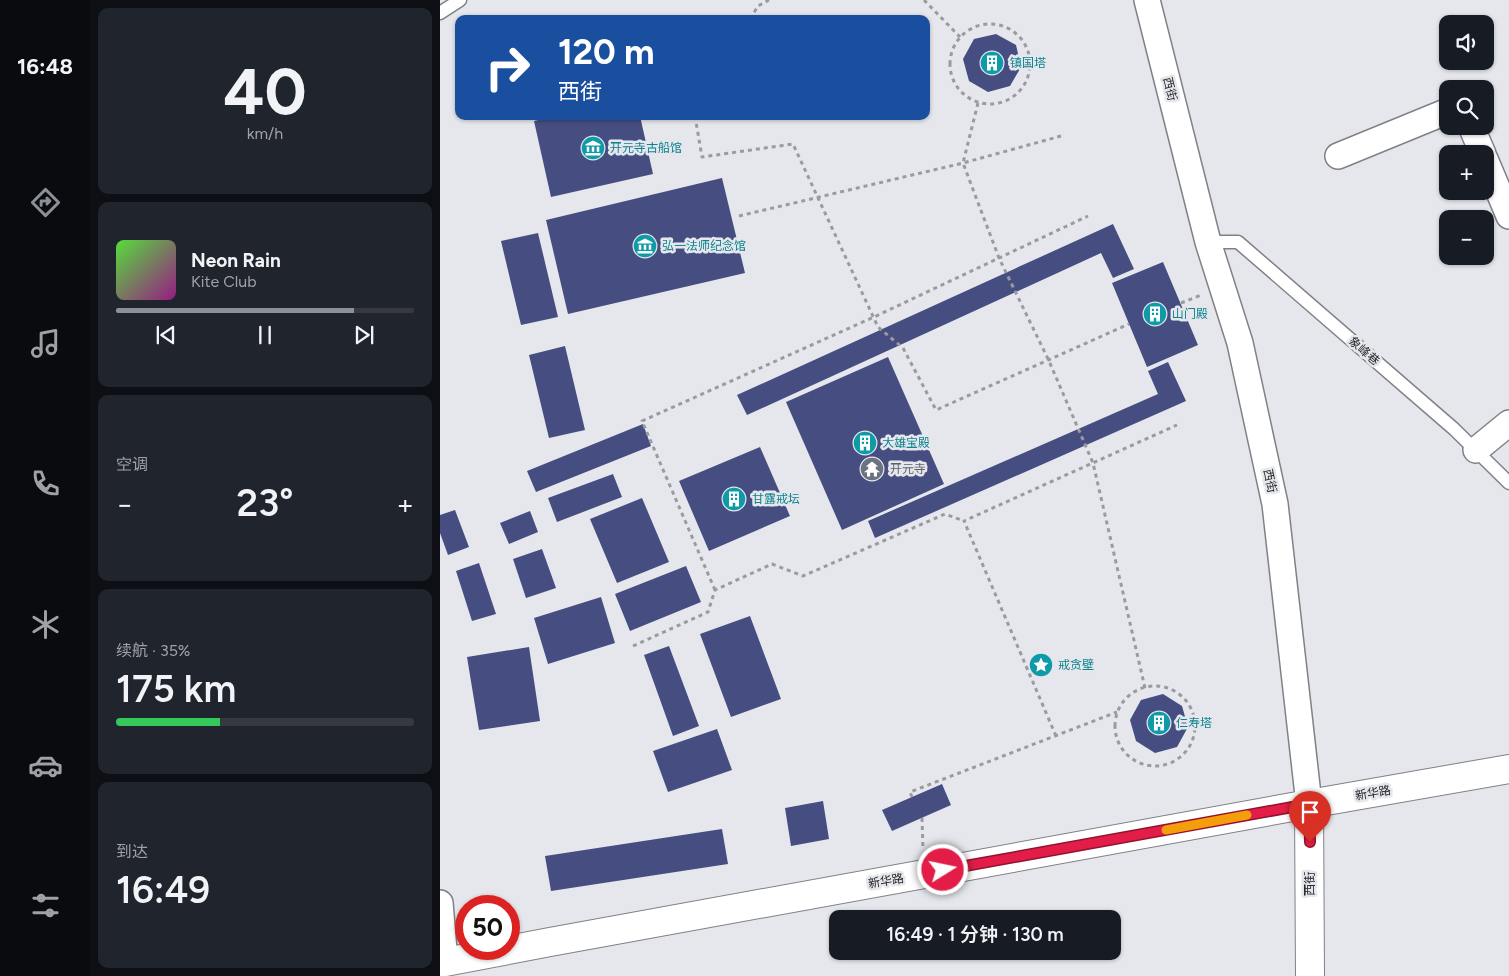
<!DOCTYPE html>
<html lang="zh">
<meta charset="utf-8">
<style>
:root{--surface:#171b24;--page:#20242c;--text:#f1f3f6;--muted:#9ea1a6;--line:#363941;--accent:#8c9099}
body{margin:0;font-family:Figtree,"Noto Sans SC",sans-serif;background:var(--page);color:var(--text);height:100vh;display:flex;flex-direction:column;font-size:19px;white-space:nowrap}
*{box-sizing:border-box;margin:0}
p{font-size:16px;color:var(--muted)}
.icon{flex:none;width:28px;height:28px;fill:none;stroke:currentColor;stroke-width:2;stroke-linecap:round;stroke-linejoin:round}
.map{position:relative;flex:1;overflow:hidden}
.side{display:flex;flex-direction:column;gap:8px;padding:8px;background:#0d0f14;width:350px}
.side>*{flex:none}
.hud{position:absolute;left:15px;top:15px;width:475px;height:105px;border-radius:10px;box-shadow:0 1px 4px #0004;background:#1a4fa0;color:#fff;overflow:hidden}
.controls{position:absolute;left:999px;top:15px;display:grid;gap:10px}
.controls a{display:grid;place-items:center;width:55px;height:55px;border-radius:10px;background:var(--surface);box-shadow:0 1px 4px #0004;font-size:25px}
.speed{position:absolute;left:15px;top:895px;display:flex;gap:10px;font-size:25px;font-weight:700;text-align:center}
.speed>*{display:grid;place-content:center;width:65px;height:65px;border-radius:50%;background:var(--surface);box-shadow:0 1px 4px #0004;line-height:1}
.speed .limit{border:8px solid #d22;background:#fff;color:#111}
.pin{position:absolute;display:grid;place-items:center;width:42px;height:42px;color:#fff;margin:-51px -21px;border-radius:50% 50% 50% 0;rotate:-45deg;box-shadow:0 0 5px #0007}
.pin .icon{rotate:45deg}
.me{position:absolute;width:55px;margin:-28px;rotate:80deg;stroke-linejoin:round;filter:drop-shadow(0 0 4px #0008)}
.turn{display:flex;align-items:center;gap:18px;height:105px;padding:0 20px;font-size:22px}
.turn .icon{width:65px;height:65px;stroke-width:2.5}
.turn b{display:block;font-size:35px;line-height:42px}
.big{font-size:38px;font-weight:600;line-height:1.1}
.side .card{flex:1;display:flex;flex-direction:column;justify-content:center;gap:8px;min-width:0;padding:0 18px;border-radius:10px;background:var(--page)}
.side .dial{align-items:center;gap:0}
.dial b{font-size:65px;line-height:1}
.song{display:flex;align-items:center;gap:15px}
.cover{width:60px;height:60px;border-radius:8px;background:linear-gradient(135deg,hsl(110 70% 55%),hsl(310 70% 35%))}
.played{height:5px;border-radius:2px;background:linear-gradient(90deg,var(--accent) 80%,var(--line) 80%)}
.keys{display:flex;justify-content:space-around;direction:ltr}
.heat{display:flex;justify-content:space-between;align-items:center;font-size:28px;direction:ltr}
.charge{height:8px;border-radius:4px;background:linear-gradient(90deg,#34c759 35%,var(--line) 0)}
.trip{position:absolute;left:389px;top:910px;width:292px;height:50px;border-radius:10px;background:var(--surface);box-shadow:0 1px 4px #0004;font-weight:600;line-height:50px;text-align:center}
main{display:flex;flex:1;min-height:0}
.tabs{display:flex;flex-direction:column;width:90px;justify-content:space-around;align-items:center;background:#090b0e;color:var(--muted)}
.tabs .icon{width:35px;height:35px}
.tabs .on{color:var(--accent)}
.tabs b{font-size:22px;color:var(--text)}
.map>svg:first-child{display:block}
.building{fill:#464d81}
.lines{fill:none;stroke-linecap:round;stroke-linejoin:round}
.lane-casing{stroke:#808186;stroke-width:15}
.street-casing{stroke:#808186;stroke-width:28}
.secondary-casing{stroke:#808186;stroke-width:30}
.path{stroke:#9a9b9f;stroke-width:3;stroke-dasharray:4 4;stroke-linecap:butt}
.lane{stroke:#fff;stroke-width:12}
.street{stroke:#fff;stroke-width:25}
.secondary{stroke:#fff;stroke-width:28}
.route-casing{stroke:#92132f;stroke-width:12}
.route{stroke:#e11d48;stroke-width:9}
.slow{stroke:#f59e0b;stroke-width:9}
.labels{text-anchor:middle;stroke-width:5;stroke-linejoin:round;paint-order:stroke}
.culture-label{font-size:12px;fill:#0d838f;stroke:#e5e7ec;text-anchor:start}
.street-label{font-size:12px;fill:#28292b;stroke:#e5e7ec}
.worship-label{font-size:12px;fill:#5b616d;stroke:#e5e7ec;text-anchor:start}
</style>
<main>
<nav class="tabs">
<b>16:48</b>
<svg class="icon on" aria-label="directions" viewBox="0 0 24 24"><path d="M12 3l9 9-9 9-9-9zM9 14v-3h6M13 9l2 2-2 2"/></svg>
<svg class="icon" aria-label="music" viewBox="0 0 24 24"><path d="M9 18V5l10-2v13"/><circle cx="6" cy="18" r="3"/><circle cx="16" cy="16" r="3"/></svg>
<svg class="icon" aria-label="phone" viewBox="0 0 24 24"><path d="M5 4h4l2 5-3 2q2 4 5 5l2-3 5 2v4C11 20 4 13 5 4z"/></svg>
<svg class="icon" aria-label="climate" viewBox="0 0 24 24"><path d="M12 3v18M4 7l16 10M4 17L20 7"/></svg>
<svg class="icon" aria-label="car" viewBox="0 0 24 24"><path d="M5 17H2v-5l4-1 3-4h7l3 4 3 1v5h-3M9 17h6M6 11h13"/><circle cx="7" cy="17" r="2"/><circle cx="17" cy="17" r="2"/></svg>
<svg class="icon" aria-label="filters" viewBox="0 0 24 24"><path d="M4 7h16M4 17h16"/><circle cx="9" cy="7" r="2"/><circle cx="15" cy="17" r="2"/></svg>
</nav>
<section class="side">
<div class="card dial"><b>40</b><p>km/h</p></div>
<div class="card">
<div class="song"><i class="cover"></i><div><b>Neon Rain</b><p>Kite Club</p></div></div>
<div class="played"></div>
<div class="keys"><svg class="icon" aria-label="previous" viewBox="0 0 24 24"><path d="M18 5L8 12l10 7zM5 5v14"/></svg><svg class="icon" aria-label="pause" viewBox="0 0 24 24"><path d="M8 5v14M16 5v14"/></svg><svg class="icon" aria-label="next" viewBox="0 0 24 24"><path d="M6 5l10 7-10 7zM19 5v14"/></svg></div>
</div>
<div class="card"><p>空调</p>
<div class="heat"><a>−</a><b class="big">23°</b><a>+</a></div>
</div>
<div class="card"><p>续航 · 35%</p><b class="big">175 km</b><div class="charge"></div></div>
<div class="card"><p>到达</p><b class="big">16:49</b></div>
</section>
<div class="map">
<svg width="1069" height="976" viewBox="0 0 1069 976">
<rect width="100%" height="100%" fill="#e5e7ec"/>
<path class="building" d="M556,34L576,45L581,67L570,86L548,92L529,81L523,59L534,39Z
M115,116H200L213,174L111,197L94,121Z
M282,178L305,273L128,314L106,220Z
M673,224L694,269L673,278L661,253L307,415L297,395Z
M98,233L118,317L81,325L61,241Z
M723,262L758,345L707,367L672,283Z
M125,346L145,430L109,438L89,355Z
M448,357L504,484L402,530L346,402Z
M728,362L746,401L435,538L428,521L718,394L708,371Z
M203,424L211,446L96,492L87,471Z
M320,447L350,516L269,551L239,481Z
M173,474L182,497L117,522L108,498Z
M202,498L229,562L177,583L150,519Z
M15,510L29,547L8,555L0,533V515Z
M90,511L98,532L69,544L60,523Z
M102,549L116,588L86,598L73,559Z
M39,563L56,614L32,621L16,571Z
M246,566L261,602L190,631L175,594Z
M161,597L175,643L108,664L94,618Z
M310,616L341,699L291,717L260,634Z
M229,646L259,726L233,736L204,655Z
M89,647L100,721L39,730L27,657Z
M723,694L742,706L748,727L737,747L715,753L696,741L690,720L701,700Z
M277,729L292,770L228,792L213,751Z
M502,784L511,805L452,831L442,810Z
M383,801L389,839L351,846L345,808Z
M282,829L288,864L111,891L105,856Z"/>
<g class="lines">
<g class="lane-casing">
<path id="lane" d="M0,13L20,0
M768,242H798L1014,429L1069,483"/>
</g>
<g class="street-casing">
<path id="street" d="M707,0L768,242L800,343L835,504L869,804
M1031,126L1043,154
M898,156L1008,111
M1045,159L1069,216
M1036,450L1069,423
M0,903L5,962"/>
</g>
<g class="secondary-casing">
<path id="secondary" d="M869,804L870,976
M0,963L110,942L869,804L1069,769"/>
</g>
<path class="path" d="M484,0L520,37
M310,19L318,6L329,0
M510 64a40 40 0 1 1 80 0a40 40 0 1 1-80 0Z
M538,103L523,163L559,258L609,361L653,463L705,688
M255,116L262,157L353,144L438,327L463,348L496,410L689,324
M299,216L523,163L621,136
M741,303L761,295
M275,590L202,421L434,317L648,216
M193,646L268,612L275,590L332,564L363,576L505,514L524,521
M675 726a40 40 0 1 1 80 0a40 40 0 1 1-80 0Z
M616,736L524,521L737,425
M472,797L470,792L677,712
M482,818L483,850"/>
<use href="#lane" class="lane"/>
<use href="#street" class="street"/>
<use href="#secondary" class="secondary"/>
</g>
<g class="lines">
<g class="route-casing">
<path id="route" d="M503,870L869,804L870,842"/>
</g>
<use href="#route" class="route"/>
<path class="slow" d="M726,830L807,815"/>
</g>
<defs>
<g id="building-disc" transform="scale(1.25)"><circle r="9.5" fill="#0f9aa8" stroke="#e5e7ec"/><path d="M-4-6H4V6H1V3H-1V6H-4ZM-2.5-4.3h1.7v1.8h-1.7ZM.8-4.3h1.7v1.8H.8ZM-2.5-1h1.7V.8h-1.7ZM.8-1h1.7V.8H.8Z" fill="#fff"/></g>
<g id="museum-disc" transform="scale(1.25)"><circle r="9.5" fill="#0f9aa8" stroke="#e5e7ec"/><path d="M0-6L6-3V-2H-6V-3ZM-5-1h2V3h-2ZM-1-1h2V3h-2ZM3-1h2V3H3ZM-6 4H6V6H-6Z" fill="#fff"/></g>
<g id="temple-disc" transform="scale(1.25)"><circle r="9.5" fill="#6b7280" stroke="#e5e7ec"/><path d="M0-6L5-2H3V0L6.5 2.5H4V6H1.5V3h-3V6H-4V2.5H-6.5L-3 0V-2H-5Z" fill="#fff"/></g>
<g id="sight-disc" transform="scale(1.25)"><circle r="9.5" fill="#0f9aa8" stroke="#e5e7ec"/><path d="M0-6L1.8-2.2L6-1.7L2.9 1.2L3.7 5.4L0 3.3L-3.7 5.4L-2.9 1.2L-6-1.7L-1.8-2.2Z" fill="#fff"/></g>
</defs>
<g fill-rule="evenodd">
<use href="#building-disc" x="552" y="63"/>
<use href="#museum-disc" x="153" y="148"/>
<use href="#museum-disc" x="205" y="246"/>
<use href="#building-disc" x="715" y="314"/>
<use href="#building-disc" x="425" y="443"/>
<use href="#temple-disc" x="432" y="469"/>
<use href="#building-disc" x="294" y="499"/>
<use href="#sight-disc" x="601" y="665"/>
<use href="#building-disc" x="719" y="723"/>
</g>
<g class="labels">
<g class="culture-label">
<text x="570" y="67">镇国塔</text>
<text x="170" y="152">开元寺古船馆</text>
<text x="222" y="250">弘一法师纪念馆</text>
<text x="732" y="318">山门殿</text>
<text x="442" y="447">大雄宝殿</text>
<text x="312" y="503">甘露戒坛</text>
<text x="618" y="669">戒贪壁</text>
<text x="736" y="727">仁寿塔</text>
</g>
<g class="street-label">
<text transform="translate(730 89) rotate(76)" y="4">西街</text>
<text transform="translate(924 351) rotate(41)" y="4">象峰巷</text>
<text transform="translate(830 481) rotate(78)" y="4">西街</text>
<text transform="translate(933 793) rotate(-10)" y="4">新华路</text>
<text transform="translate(446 881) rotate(-10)" y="4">新华路</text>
<text transform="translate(870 884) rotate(-90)" y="4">西街</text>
</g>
<g class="worship-label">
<text x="450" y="473">开元寺</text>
</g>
</g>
</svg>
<div class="controls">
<a><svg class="icon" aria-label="sound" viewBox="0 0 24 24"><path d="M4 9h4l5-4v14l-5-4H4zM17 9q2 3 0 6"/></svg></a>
<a><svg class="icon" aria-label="search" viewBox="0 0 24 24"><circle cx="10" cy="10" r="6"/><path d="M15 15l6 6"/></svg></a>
<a>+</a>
<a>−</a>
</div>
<div class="speed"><div class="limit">50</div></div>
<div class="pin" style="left:870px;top:842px;background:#d93025"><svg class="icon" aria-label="arrive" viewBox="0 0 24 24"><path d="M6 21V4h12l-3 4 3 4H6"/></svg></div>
<svg class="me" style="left:503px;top:870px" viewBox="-20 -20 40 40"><circle r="17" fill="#e11d48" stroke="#fff" stroke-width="3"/><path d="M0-11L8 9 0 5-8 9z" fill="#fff"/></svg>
<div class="trip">16:49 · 1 分钟 · 130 m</div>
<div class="hud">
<div class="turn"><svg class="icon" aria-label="right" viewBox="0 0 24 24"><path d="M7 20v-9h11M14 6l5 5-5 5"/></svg><div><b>120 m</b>西街</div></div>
</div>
</div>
</main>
